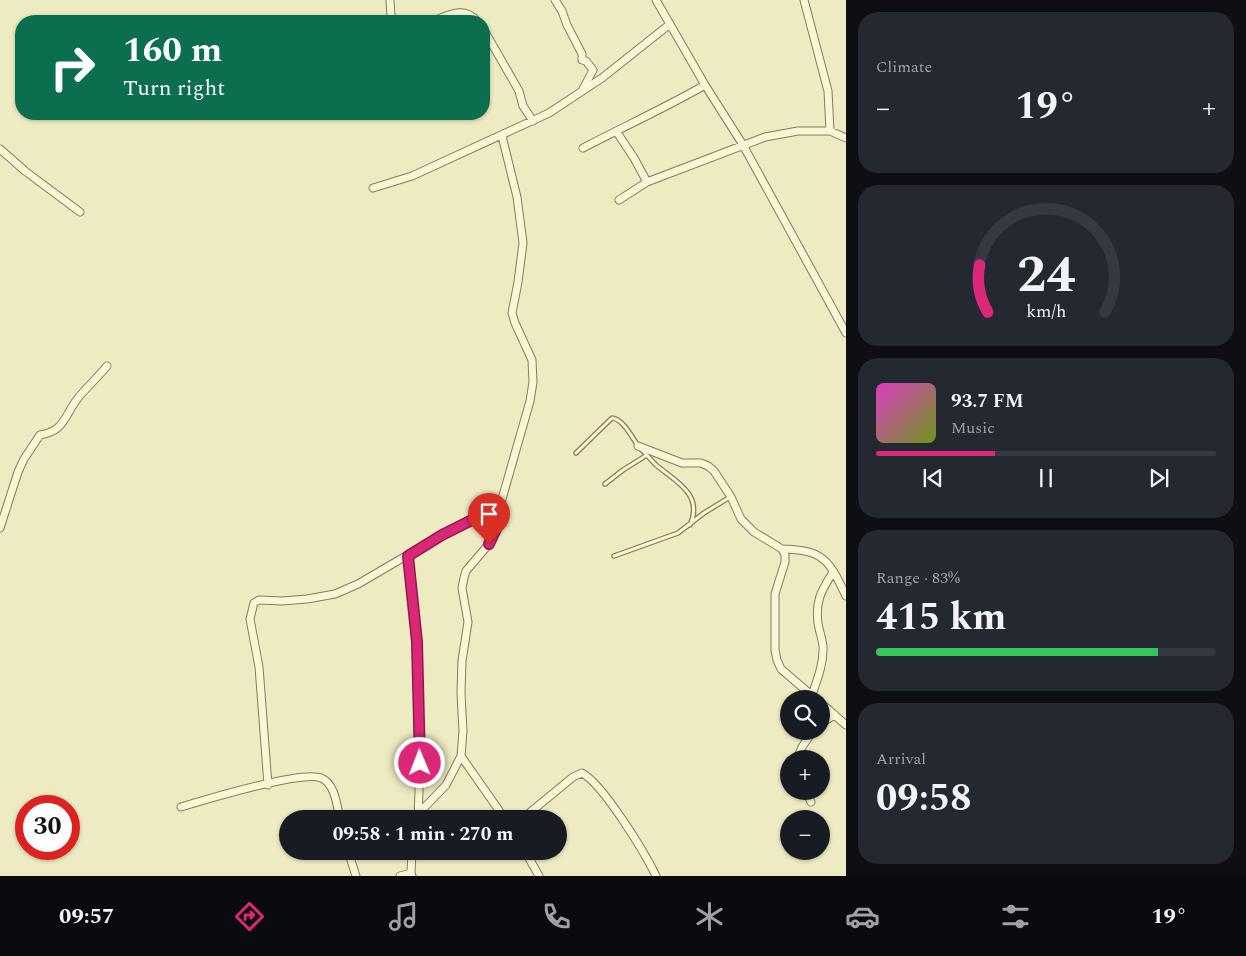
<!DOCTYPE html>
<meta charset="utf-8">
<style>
:root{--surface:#171b24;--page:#242831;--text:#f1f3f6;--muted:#9ea1a6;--line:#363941;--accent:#db2777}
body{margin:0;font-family:Spectral,serif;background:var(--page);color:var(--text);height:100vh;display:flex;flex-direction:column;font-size:19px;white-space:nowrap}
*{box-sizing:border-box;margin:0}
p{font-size:16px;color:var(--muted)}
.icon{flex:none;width:28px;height:28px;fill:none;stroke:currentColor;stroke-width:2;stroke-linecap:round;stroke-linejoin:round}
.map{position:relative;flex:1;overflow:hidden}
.drawer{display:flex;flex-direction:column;gap:12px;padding:12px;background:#0d0f14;width:400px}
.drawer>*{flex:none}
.banner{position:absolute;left:15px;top:15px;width:475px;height:105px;border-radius:20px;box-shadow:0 1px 4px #0004;background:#0b6e4f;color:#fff;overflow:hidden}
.controls{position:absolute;left:780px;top:690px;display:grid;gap:10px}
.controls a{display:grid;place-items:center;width:50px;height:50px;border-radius:50%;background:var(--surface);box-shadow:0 1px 4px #0004;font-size:25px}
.speed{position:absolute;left:15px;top:795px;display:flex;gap:10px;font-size:25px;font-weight:700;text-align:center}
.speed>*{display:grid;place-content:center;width:65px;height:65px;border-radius:50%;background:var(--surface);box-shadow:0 1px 4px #0004;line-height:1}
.speed .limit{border:8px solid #d22;background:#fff;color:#111}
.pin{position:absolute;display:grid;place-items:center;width:42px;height:42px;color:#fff;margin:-51px -21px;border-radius:50% 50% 50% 0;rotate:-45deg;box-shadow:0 0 5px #0007}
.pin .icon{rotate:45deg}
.me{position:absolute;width:55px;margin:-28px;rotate:359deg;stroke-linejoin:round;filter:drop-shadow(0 0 4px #0008)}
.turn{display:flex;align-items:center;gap:18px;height:105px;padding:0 25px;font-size:22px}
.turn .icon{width:65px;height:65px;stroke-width:2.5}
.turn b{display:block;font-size:35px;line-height:42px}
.big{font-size:38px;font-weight:700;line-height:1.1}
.drawer .tile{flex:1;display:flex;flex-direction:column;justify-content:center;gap:8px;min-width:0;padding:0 18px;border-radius:20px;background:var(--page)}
.drawer .dial{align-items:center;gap:0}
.dial svg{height:130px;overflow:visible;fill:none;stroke:var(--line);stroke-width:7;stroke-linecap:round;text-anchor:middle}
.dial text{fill:var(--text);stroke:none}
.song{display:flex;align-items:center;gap:15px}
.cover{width:60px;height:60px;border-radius:8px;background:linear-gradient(135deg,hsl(310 70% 55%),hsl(80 70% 35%))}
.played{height:5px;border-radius:2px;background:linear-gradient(90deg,var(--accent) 35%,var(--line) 35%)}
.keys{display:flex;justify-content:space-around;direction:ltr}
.heat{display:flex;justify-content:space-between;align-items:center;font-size:28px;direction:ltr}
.charge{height:8px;border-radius:4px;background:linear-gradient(90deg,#34c759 83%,var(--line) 0)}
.trip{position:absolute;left:279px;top:810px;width:288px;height:50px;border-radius:25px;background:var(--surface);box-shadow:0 1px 4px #0004;font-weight:700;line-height:50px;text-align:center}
.menu{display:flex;height:80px;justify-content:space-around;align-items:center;background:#090b0e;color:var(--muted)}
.menu .icon{width:35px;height:35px}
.menu .current{color:var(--accent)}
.menu b{font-size:22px;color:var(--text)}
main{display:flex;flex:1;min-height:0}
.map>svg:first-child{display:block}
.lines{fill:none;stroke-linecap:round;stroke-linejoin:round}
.lane-casing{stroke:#867c5a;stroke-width:5.5}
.street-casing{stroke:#867c5a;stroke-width:9}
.lane{stroke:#f8f6d5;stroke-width:3}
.street{stroke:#f8f6d5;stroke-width:7}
.route-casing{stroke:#8e194d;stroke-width:12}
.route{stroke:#db2777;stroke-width:9}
</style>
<main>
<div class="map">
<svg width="846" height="876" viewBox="0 0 846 876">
<rect width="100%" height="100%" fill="#edebc2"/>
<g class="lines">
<g class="lane-casing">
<path id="lane" d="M642,450C647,455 651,460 656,465C675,481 704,494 690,525
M576,453L612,418C623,419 632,437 638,446
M605,484L623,470L647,455
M614,556L678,533L704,513L730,497"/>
</g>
<g class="street-casing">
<path id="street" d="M390,0L391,16L393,21
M555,0L562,11L567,25L582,54V60L586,61L593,70L583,89
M656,0L705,85L743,145L846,333
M804,0L828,91L830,131
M433,21C449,15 464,6 477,21
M484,30L519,91L523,106L533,121
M616,131L634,158L647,182
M583,148C623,127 665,108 705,85
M0,149L25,171L80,212
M373,188L412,176L549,113L602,78L670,24
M619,200L647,182L765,137L798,131H830L846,138
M638,446L682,463H701L708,466L714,471L731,497L741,519L754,532L782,549L785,555V562L775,594V650L777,660L781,669L816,699
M0,528L18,472L24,459L40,435C65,431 64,416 78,398C87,387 98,377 107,366
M782,549C824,550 829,560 846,596
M408,556L417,642L420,763L418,819
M812,695C817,680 824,663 823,646C822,638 819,630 818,623C815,600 822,590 833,572
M821,703L846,725
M821,723L835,715
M461,756L505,819
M797,759L802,747L813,731
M268,785L259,667L250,619L254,603L259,600L282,601L307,599L335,594L358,584L442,535L500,506
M806,791L811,802
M181,807C204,800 303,770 321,778C335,783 337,806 340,819
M419,813L446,785L461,756L463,731L461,693L462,661L468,622L462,588L464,578L466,571L489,544L496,529L500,506L530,401L533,382L532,360L515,323L512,313L518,282L523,243L517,197L502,136
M522,819L573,777L582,773C603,784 645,853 656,876
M348,851L356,876
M525,851L539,876
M400,876L411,873
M412,876L411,873L412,851"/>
</g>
<use href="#lane" class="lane"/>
<use href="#street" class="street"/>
</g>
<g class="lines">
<g class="route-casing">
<path id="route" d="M420,763L417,642L408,556L442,535L500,506L496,529L489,544"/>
</g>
<use href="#route" class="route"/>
</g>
</svg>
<div class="controls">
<a><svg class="icon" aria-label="search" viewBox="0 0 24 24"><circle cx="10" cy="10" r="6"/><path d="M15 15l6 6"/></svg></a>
<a>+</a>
<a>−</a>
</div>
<div class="speed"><div class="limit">30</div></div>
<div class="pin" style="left:489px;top:544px;background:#d93025"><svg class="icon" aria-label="arrive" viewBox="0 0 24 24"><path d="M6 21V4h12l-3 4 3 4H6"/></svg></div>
<svg class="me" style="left:420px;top:763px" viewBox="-20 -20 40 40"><circle r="17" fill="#db2777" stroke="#fff" stroke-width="3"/><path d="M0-11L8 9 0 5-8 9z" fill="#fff"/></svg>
<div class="trip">09:58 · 1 min · 270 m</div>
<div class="banner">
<div class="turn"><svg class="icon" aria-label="right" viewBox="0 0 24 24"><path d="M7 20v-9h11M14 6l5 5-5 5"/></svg><div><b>160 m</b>Turn right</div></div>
</div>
</div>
<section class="drawer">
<div class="tile"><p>Climate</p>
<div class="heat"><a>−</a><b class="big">19°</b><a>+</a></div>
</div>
<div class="tile dial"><svg viewBox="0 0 100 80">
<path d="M14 69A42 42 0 1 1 86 69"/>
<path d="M14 69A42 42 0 0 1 9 40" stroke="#db2777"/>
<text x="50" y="56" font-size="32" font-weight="700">24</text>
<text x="50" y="72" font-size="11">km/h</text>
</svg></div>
<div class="tile">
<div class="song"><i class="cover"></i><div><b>93.7 FM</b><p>Music</p></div></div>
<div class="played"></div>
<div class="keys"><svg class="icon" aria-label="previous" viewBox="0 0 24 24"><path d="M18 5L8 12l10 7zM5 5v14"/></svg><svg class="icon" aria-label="pause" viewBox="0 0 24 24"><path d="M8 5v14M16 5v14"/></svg><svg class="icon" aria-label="next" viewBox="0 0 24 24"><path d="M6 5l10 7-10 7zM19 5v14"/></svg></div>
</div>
<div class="tile"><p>Range · 83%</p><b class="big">415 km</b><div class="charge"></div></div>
<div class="tile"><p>Arrival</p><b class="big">09:58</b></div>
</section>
</main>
<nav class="menu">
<b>09:57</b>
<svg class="icon current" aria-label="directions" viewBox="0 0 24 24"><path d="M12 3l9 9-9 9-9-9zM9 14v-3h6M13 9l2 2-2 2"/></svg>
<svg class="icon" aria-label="music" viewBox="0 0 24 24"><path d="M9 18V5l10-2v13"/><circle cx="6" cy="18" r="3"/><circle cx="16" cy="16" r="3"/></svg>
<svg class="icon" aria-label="phone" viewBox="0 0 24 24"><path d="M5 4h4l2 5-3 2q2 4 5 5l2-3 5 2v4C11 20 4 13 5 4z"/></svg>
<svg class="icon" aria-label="climate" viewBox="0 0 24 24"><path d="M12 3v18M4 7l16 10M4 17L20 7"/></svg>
<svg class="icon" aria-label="car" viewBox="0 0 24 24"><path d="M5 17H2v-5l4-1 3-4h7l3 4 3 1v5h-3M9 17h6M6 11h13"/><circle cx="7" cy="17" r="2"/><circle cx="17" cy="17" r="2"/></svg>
<svg class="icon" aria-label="filters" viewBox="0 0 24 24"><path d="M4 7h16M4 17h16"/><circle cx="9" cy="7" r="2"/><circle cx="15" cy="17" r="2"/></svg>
<b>19°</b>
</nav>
